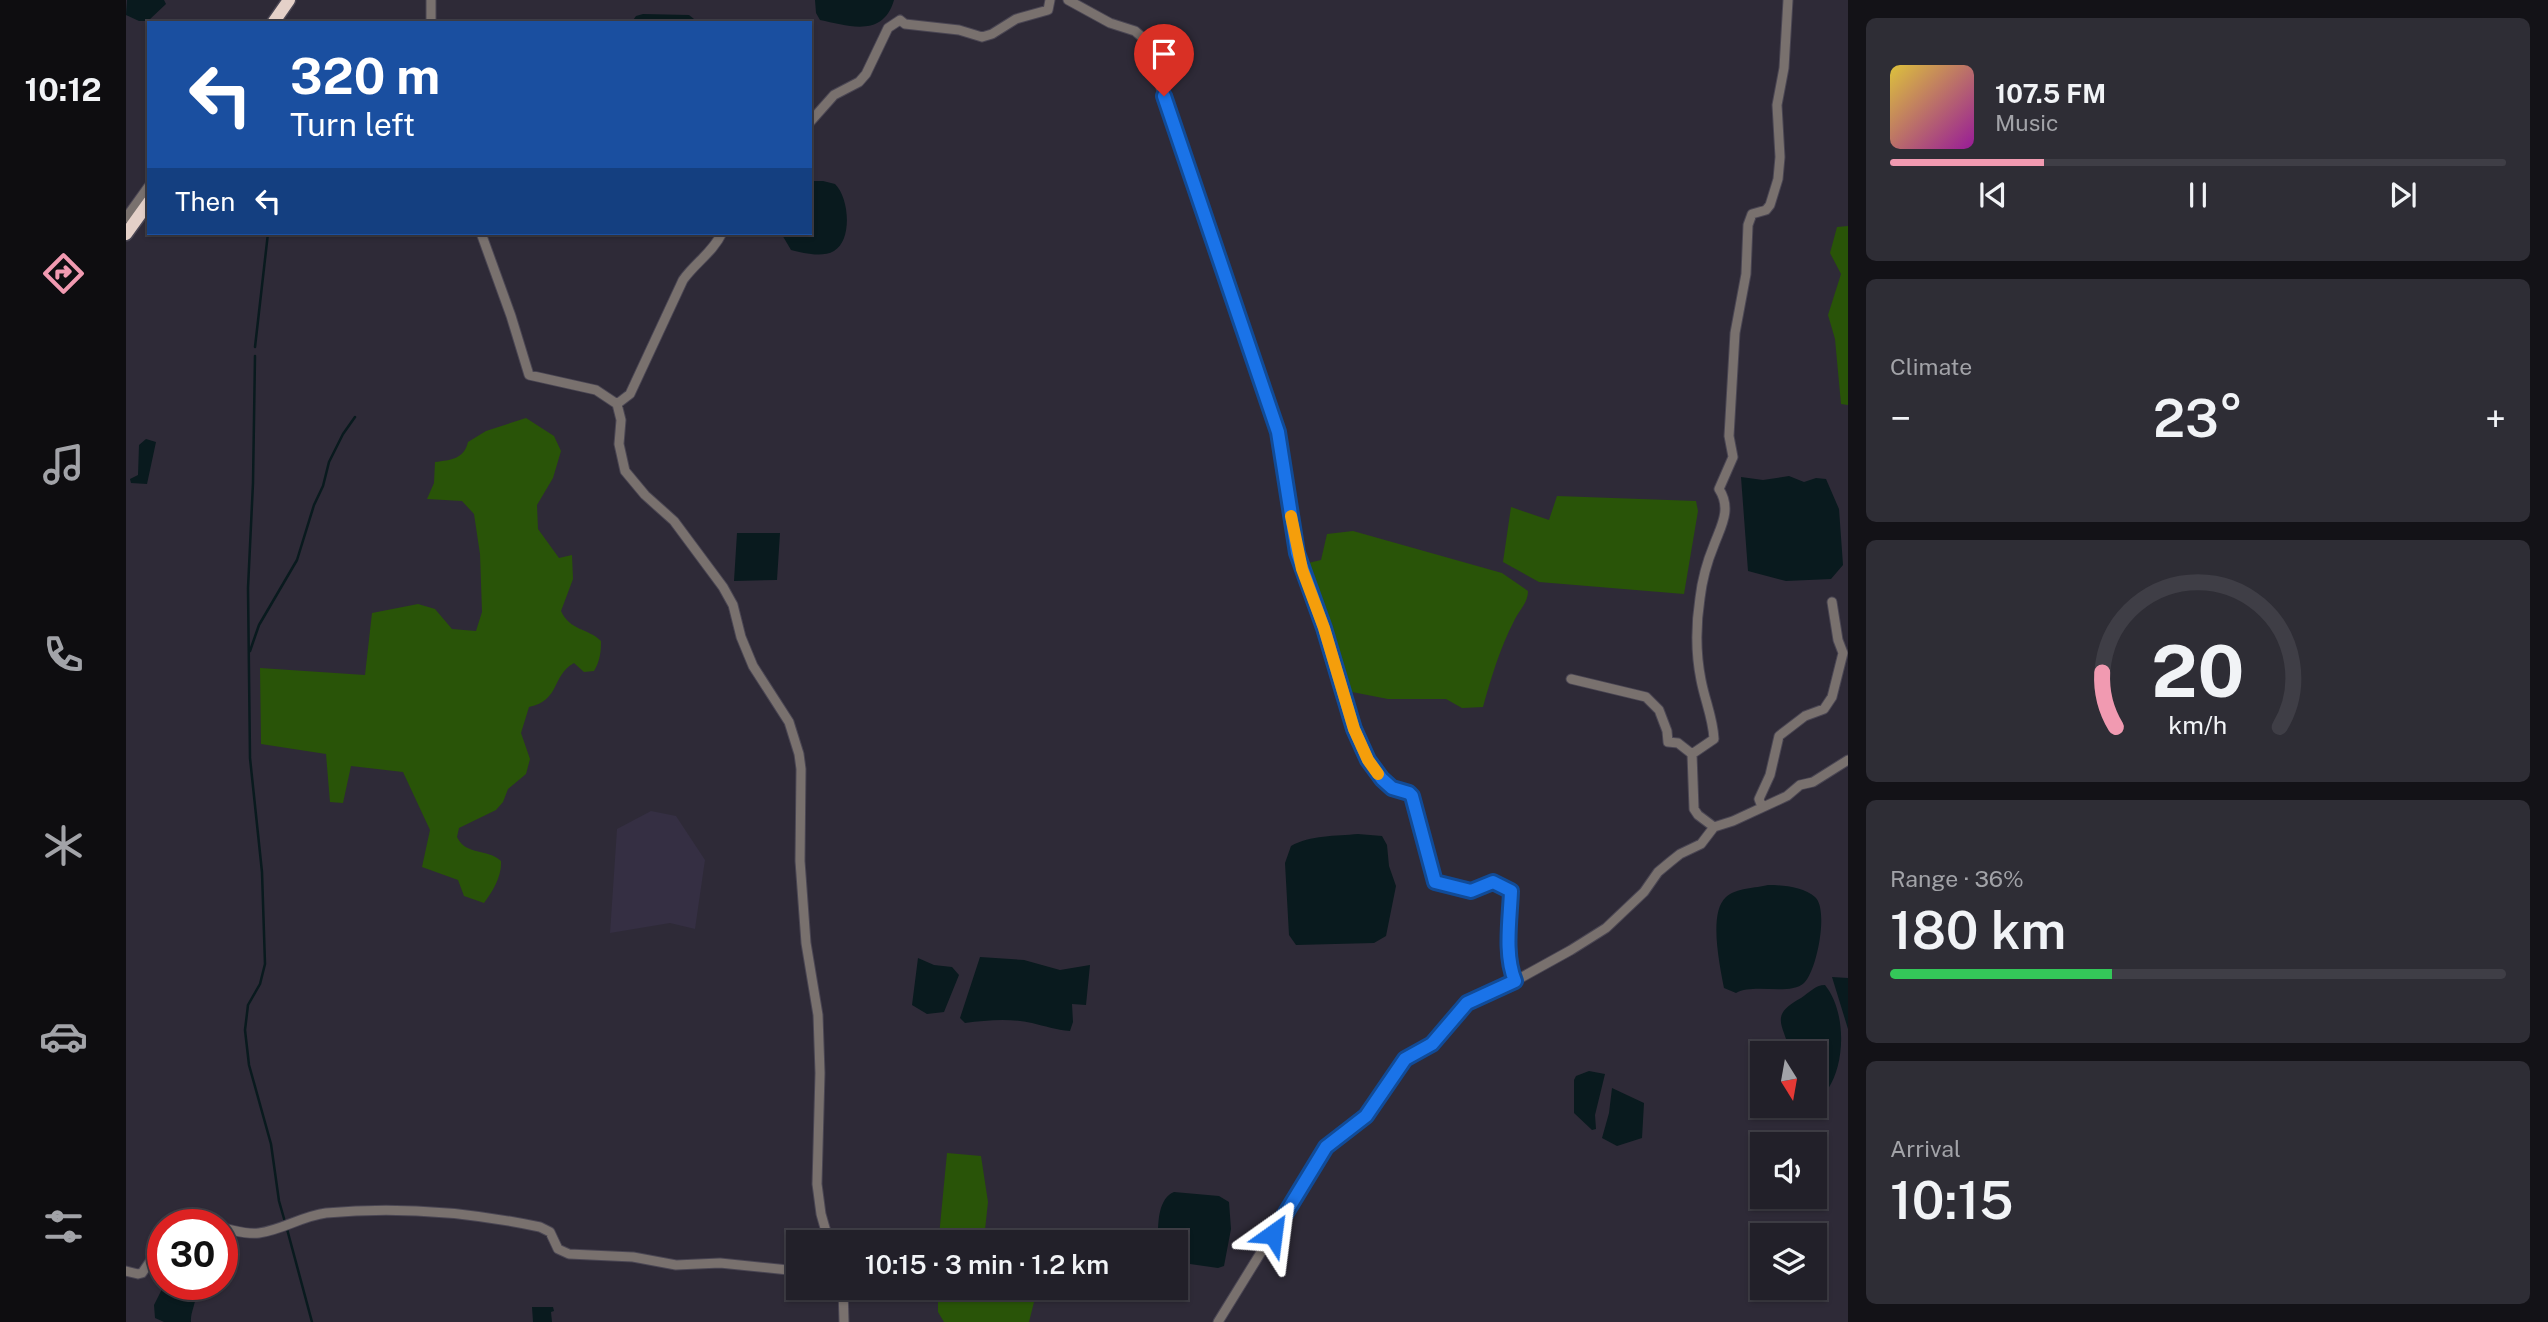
<!DOCTYPE html>
<meta charset="utf-8">
<style>
:root{--surface:#222029;--page:#2e2d35;--text:#f1f3f6;--muted:#a2a3a8;--line:#3f3e46;--accent:#f19ab1}
body{margin:0;font-family:"Public Sans",sans-serif;background:var(--page);color:var(--text);height:100vh;display:flex;flex-direction:column;font-size:26px;white-space:nowrap}
*{box-sizing:border-box;margin:0}
p{font-size:23px;color:var(--muted)}
.icon{flex:none;width:38px;height:38px;fill:none;stroke:currentColor;stroke-width:2;stroke-linecap:round;stroke-linejoin:round}
.map{position:relative;flex:1;overflow:hidden}
.panel{display:flex;flex-direction:column;gap:18px;padding:18px;background:#131217;width:700px}
.panel>*{flex:none}
.banner{position:absolute;left:21px;top:21px;width:665px;height:214px;border-radius:0px;box-shadow:0 2px 5px #0004,0 0 0 2px var(--line);background:#1a4fa0;color:#fff;overflow:hidden}
.needle{width:46px;rotate:169deg}
.controls{position:absolute;left:1624px;top:1041px;display:grid;gap:14px}
.controls a{display:grid;place-items:center;width:77px;height:77px;border-radius:0px;background:var(--surface);box-shadow:0 2px 5px #0004,0 0 0 2px var(--line);font-size:35px}
.speed{position:absolute;left:21px;top:1209px;display:flex;gap:14px;font-size:35px;font-weight:700;text-align:center}
.speed>*{display:grid;place-content:center;width:91px;height:91px;border-radius:50%;background:var(--surface);box-shadow:0 2px 5px #0004,0 0 0 2px var(--line);line-height:1}
.speed .limit{border:10px solid #d22;background:#fff;color:#111}
.pin{position:absolute;display:grid;place-items:center;width:60px;height:60px;color:#fff;margin:-72px -30px;border-radius:50% 50% 50% 0;rotate:-45deg;box-shadow:0 0 7px #0007}
.pin .icon{rotate:45deg}
.me{position:absolute;width:77px;margin:-38px;rotate:31deg;stroke-linejoin:round;filter:drop-shadow(0 0 5px #0008)}
.turn{display:flex;align-items:center;gap:24px;height:147px;padding:0 28px;font-size:32px}
.turn .icon{width:91px;height:91px;stroke-width:2.5}
.turn b{display:block;font-size:49px;line-height:60px}
.then{display:flex;align-items:center;height:66px;padding:0 28px;background:#0003;gap:14px;font-size:26px}
.big{font-size:52px;font-weight:600;line-height:1.1}
.panel .tile{flex:1;display:flex;flex-direction:column;justify-content:center;gap:10px;min-width:0;padding:0 24px;border-radius:10px;background:var(--page)}
.panel .dial{align-items:center;gap:0}
.dial svg{height:182px;overflow:visible;fill:none;stroke:var(--line);stroke-width:7;stroke-linecap:round;text-anchor:middle}
.dial text{fill:var(--text);stroke:none}
.song{display:flex;align-items:center;gap:21px}
.cover{width:84px;height:84px;border-radius:10px;background:linear-gradient(135deg,hsl(50 70% 55%),hsl(300 70% 35%))}
.played{height:7px;border-radius:4px;background:linear-gradient(90deg,var(--accent) 25%,var(--line) 25%)}
.keys{display:flex;justify-content:space-around;direction:ltr}
.heat{display:flex;justify-content:space-between;align-items:center;font-size:38px;direction:ltr}
.charge{height:10px;border-radius:5px;background:linear-gradient(90deg,#34c759 36%,var(--line) 0)}
.trip{position:absolute;left:660px;top:1230px;width:402px;height:70px;border-radius:0px;background:var(--surface);box-shadow:0 2px 5px #0004,0 0 0 2px var(--line);font-weight:600;line-height:70px;text-align:center}
main{display:flex;flex:1;min-height:0}
.menu{display:flex;flex-direction:column;width:126px;justify-content:space-around;align-items:center;background:#0e0d10;color:var(--muted)}
.menu .icon{width:49px;height:49px}
.menu .selected{color:var(--accent)}
.menu b{font-size:32px;color:var(--text)}
.map>svg:first-child{display:block}
.built{fill:#352f43}
.green{fill:#295408}
.water{fill:#091a1e}
.lines{fill:none;stroke-linecap:round;stroke-linejoin:round}
.stream{stroke:#091a1e;stroke-width:2.5}
.minor-casing{stroke:#4a4653;stroke-width:11}
.highway-casing{stroke:#4a4653;stroke-width:15}
.minor{stroke:#79716e;stroke-width:9}
.highway{stroke:#e4d0c8;stroke-width:12}
.route-casing{stroke:#114b97;stroke-width:18}
.route{stroke:#1a73e8;stroke-width:12}
.slow{stroke:#f59e0b;stroke-width:12}
</style>
<main>
<nav class="menu">
<b>10:12</b>
<svg class="icon selected" aria-label="directions" viewBox="0 0 24 24"><path d="M12 3l9 9-9 9-9-9zM9 14v-3h6M13 9l2 2-2 2"/></svg>
<svg class="icon" aria-label="music" viewBox="0 0 24 24"><path d="M9 18V5l10-2v13"/><circle cx="6" cy="18" r="3"/><circle cx="16" cy="16" r="3"/></svg>
<svg class="icon" aria-label="phone" viewBox="0 0 24 24"><path d="M5 4h4l2 5-3 2q2 4 5 5l2-3 5 2v4C11 20 4 13 5 4z"/></svg>
<svg class="icon" aria-label="climate" viewBox="0 0 24 24"><path d="M12 3v18M4 7l16 10M4 17L20 7"/></svg>
<svg class="icon" aria-label="car" viewBox="0 0 24 24"><path d="M5 17H2v-5l4-1 3-4h7l3 4 3 1v5h-3M9 17h6M6 11h13"/><circle cx="7" cy="17" r="2"/><circle cx="17" cy="17" r="2"/></svg>
<svg class="icon" aria-label="filters" viewBox="0 0 24 24"><path d="M4 7h16M4 17h16"/><circle cx="9" cy="7" r="2"/><circle cx="15" cy="17" r="2"/></svg>
</nav>
<div class="map">
<svg width="1722" height="1322" viewBox="0 0 1722 1322">
<rect width="100%" height="100%" fill="#2e2a37"/>
<path class="built" d="M525,811L550,816L579,860L569,929L544,923L484,933L491,829Z"/>
<path class="green" d="M1722,226V405L1715,404L1709,339L1702,315L1715,274L1704,253L1711,227Z
M400,418L428,436L435,451L427,478L411,505L412,529L433,558L446,555L447,579L435,611C444,631 462,628 475,641C475,652 474,661 468,671L458,672L448,663C425,676 435,700 403,707L395,733L404,759L400,774L382,789L377,802L370,810L333,828L331,837C340,856 361,848 375,861C376,876 367,891 358,903L338,896L332,880L296,867L304,830L277,772L225,766L217,803L204,802L200,754L135,744L134,668L239,675L246,613L292,604L309,609L326,629L350,631L356,612L354,554L348,514L336,501L301,499L308,483L309,462C325,460 338,459 342,442L360,431Z
M1431,496L1570,501L1572,511L1558,594L1413,582L1377,562L1385,507L1423,520Z
M1227,531L1376,573L1402,591C1402,603 1393,610 1388,621C1374,648 1365,678 1357,707L1336,708L1320,699H1262L1226,692L1178,564L1195,560L1201,534Z
M821,1153L855,1156L862,1202L858,1239L813,1236Z
M812,1288H872L908,1302L903,1322H818L812,1312Z"/>
<path class="water" d="M38,0L40,4L22,21H13L0,15L1,0Z
M689,0H768C757,38 723,26 694,20L690,13Z
M517,14L563,15L573,23H505L510,16Z
M684,181H697L709,184C723,197 727,240 708,251C696,258 677,253 665,250L655,233H684Z
M20,439L30,442L21,484L5,483L4,479L12,475L13,445Z
M1663,476L1678,482L1690,478L1700,479L1713,509L1717,565L1705,579L1660,581L1622,571L1615,477L1637,480Z
M611,533H654L651,580L608,581Z
M1232,834L1256,836L1261,845L1263,866L1270,886L1260,936L1248,943L1170,945L1163,935L1159,863L1165,846C1184,835 1210,836 1232,834Z
M1642,885C1656,885 1678,887 1689,897C1703,909 1691,971 1678,983C1664,996 1628,983 1610,993L1598,988C1594,966 1582,913 1600,897C1610,888 1630,888 1642,885Z
M854,957L898,960L934,970L964,965L960,1005L946,1004L947,1022L944,1031C930,1030 919,1026 906,1023C884,1018 861,1020 839,1023L834,1018Z
M792,958L808,965L826,967L833,975L818,1012L801,1014L786,1005Z
M1706,977L1722,978V1029Z
M1699,985C1720,1011 1720,1062 1702,1089L1689,1093V1054L1664,1053C1658,1024 1642,1016 1675,998C1683,993 1689,985 1699,985Z
M1463,1071L1479,1074L1469,1115L1470,1129L1466,1130L1448,1113V1080L1450,1076Z
M1486,1088L1518,1103L1516,1138L1491,1146L1476,1138L1483,1113Z
M1048,1192L1093,1196L1103,1202L1105,1229L1098,1266L1092,1268L1050,1262V1242H1032C1032,1226 1031,1199 1048,1192Z
M38,1285H60L69,1290C72,1301 64,1311 65,1322H38L29,1318L28,1305Z
M406,1307H427L428,1311L425,1312L426,1322H407Z"/>
<g class="lines">
<path class="stream" d="M129,347L142,233
M129,356L127,483L122,588L124,758L136,872L139,964L134,984L122,1005L119,1030L123,1065L145,1144L153,1201L159,1222
M124,651L133,625L171,560L188,505L197,486L203,462L217,434L229,417
M161,1229L186,1322"/>
<g class="minor-casing">
<path id="minor" d="M305,0V23
M942,0L984,23L1009,31L1016,37L1023,49L1052,143L1109,302L1152,432L1171,553L1198,628L1228,729L1242,760L1256,779L1266,788L1283,793L1286,796L1309,882L1345,891L1367,882L1385,891L1384,958L1389,981L1341,1003L1306,1044L1279,1059L1240,1116L1200,1147L1092,1322
M684,122L708,95L733,82L740,74L762,28L774,20L779,24L833,30L856,37L866,34L890,19L922,10L924,0
M0,218L23,186
M355,233L385,316L403,375L470,390L491,404L495,420L493,444L499,471L519,495L548,521L597,587L607,605L615,637L627,666L663,722L673,754L675,769L674,861L680,943L692,1015L694,1073L691,1184L695,1214L703,1242
M491,404L504,394L557,280C569,263 587,252 596,233
M1445,679L1520,697L1533,710L1541,731L1542,742L1552,743L1566,754
M1636,807L1633,799L1644,775L1653,736L1679,716L1698,709L1706,697L1717,653L1712,640L1706,602
M1588,827L1572,815L1568,809L1566,754L1588,739C1587,718 1579,701 1575,680C1570,655 1570,624 1574,598C1576,581 1581,562 1588,545C1595,526 1606,509 1593,489L1607,457L1603,436L1609,333L1620,274L1622,225L1626,214L1640,210L1644,205L1652,179L1654,157L1651,105L1658,68L1662,0
M1389,981L1445,950L1480,928L1518,892L1532,872L1544,862L1554,854L1575,844L1588,827L1607,821L1661,796L1674,785L1687,782L1722,760
M55,1225L64,1222L84,1225
M96,1228C108,1230 121,1235 133,1233C156,1230 176,1216 200,1213C272,1206 343,1212 414,1227L424,1232L432,1249L443,1254L507,1257L550,1265L594,1263L672,1271
M0,1271L12,1274L16,1273L37,1243
M717,1288L718,1322"/>
</g>
<g class="highway-casing">
<path id="highway" d="M147,23L163,0
M0,234L23,202"/>
</g>
<use href="#minor" class="minor"/>
<use href="#highway" class="highway"/>
</g>
<g class="lines">
<g class="route-casing">
<path id="route" d="M1038,96L1152,432L1171,553L1198,628L1228,729L1242,760L1256,779L1266,788L1283,793L1286,796L1309,882L1345,891L1367,882L1385,891C1384,919 1378,955 1389,981L1341,1003L1306,1044L1279,1059L1240,1116L1200,1147L1147,1234"/>
</g>
<use href="#route" class="route"/>
<path class="slow" d="M1165,516L1176,569L1198,628L1228,729L1242,760L1252,774"/>
</g>
</svg>
<div class="controls">
<a><svg class="needle" viewBox="-14 -14 28 28"><path d="M0-13l5 13h-10z" fill="#e53935"/><path d="M0 13l5-13h-10z" fill="#a2a3a8"/></svg></a>
<a><svg class="icon" aria-label="sound" viewBox="0 0 24 24"><path d="M4 9h4l5-4v14l-5-4H4zM17 9q2 3 0 6"/></svg></a>
<a><svg class="icon" aria-label="layers" viewBox="0 0 24 24"><path d="M12 4l9 5-9 5-9-5zM3 14l9 5 9-5"/></svg></a>
</div>
<div class="speed"><div class="limit">30</div></div>
<div class="pin" style="left:1038px;top:96px;background:#d93025"><svg class="icon" aria-label="arrive" viewBox="0 0 24 24"><path d="M6 21V4h12l-3 4 3 4H6"/></svg></div>
<svg class="me" style="left:1147px;top:1234px" viewBox="-20 -20 40 40"><path d="M0-17L14 15 0 8-14 15z" fill="#1a73e8" stroke="#fff" stroke-width="4"/></svg>
<div class="trip">10:15 · 3 min · 1.2 km</div>
<div class="banner">
<div class="turn"><svg class="icon" aria-label="left" viewBox="0 0 24 24"><path d="M17 20v-9H6M10 6l-5 5 5 5"/></svg><div><b>320 m</b>Turn left</div></div>
<div class="then">Then<svg class="icon" aria-label="left" viewBox="0 0 24 24"><path d="M17 20v-9H6M10 6l-5 5 5 5"/></svg></div>
</div>
</div>
<section class="panel">
<div class="tile">
<div class="song"><i class="cover"></i><div><b>107.5 FM</b><p>Music</p></div></div>
<div class="played"></div>
<div class="keys"><svg class="icon" aria-label="previous" viewBox="0 0 24 24"><path d="M18 5L8 12l10 7zM5 5v14"/></svg><svg class="icon" aria-label="pause" viewBox="0 0 24 24"><path d="M8 5v14M16 5v14"/></svg><svg class="icon" aria-label="next" viewBox="0 0 24 24"><path d="M6 5l10 7-10 7zM19 5v14"/></svg></div>
</div>
<div class="tile"><p>Climate</p>
<div class="heat"><a>−</a><b class="big">23°</b><a>+</a></div>
</div>
<div class="tile dial"><svg viewBox="0 0 100 80">
<path d="M14 69A42 42 0 1 1 86 69"/>
<path d="M14 69A42 42 0 0 1 8 45" stroke="#f19ab1"/>
<text x="50" y="56" font-size="32" font-weight="700">20</text>
<text x="50" y="72" font-size="11">km/h</text>
</svg></div>
<div class="tile"><p>Range · 36%</p><b class="big">180 km</b><div class="charge"></div></div>
<div class="tile"><p>Arrival</p><b class="big">10:15</b></div>
</section>
</main>
